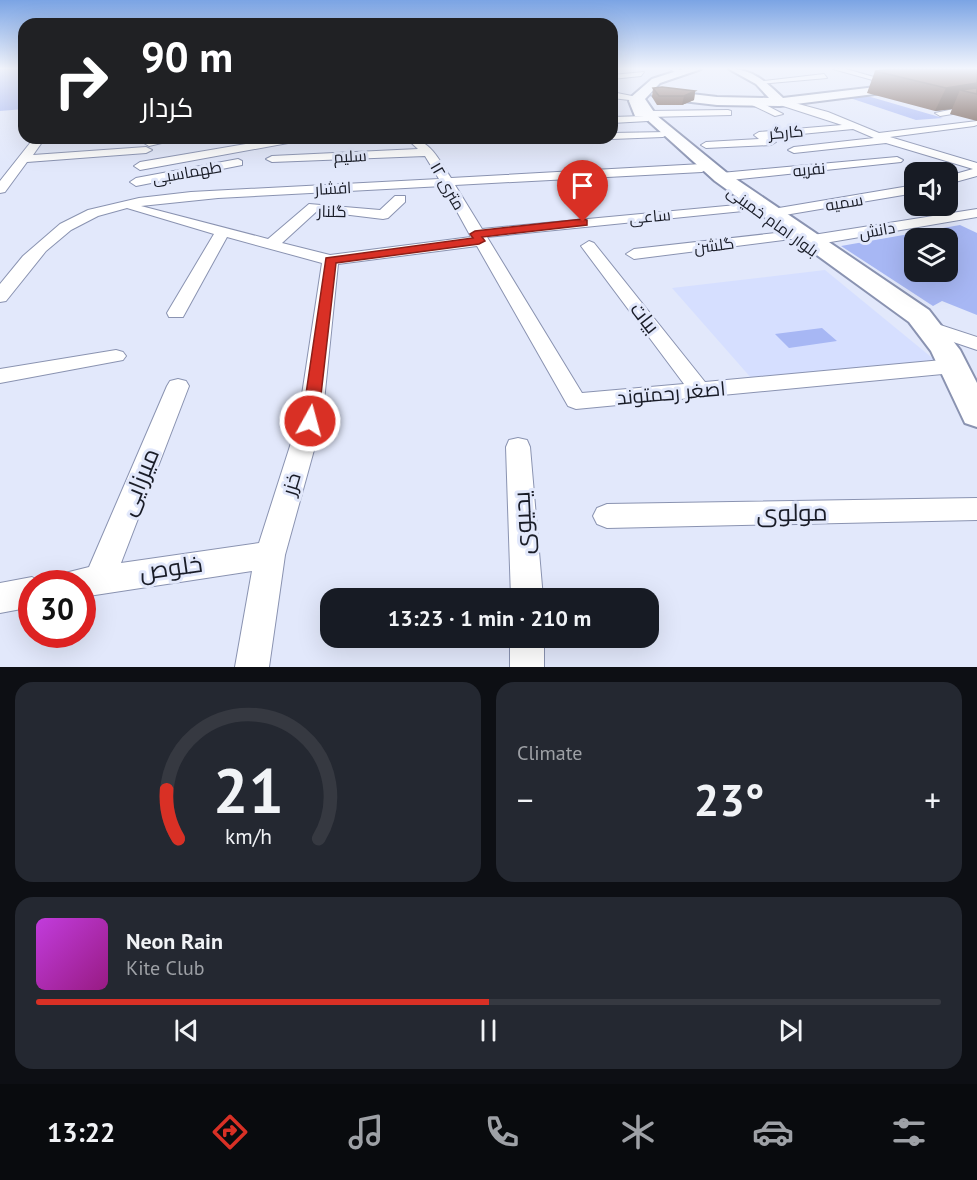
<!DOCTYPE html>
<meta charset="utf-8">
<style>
:root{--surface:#171b24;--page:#242831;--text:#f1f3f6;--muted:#9ea1a6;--line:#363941;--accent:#d93025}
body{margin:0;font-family:"PT Sans",Cairo,sans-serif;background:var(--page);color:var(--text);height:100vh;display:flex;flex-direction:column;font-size:22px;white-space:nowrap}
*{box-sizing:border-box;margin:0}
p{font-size:20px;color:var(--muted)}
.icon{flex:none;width:33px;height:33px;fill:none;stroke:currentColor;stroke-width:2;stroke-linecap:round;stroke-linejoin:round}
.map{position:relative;height:667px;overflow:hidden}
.sheet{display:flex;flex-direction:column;gap:15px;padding:15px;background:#0d0f14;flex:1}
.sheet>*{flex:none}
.banner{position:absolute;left:18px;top:18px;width:600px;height:126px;border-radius:18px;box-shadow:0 6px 24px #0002;background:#202124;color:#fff;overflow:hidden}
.tools{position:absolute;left:904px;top:162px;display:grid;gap:12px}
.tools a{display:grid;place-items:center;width:54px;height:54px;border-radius:12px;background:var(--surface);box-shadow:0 6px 24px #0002;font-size:30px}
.speed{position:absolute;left:18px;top:570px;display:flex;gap:12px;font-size:30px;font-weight:700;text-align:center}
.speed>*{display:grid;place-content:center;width:78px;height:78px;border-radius:50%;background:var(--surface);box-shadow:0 6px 24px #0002;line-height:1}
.speed .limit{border:9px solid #d22;background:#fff;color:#111}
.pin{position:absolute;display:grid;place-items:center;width:51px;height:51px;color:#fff;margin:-62px -26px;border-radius:50% 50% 50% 0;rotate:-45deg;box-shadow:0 0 6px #0007}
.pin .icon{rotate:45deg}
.me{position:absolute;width:66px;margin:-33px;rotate:7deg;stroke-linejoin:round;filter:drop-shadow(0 0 4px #0008)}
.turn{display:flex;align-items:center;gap:21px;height:126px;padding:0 24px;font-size:27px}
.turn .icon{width:78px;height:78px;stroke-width:2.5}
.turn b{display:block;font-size:42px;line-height:51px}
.big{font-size:45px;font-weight:800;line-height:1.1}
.sheet .tile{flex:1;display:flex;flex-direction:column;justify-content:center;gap:9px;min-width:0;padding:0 21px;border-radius:18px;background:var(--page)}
.sheet .dial{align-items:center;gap:0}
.dial svg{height:156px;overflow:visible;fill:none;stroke:var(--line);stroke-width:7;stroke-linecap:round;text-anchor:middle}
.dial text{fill:var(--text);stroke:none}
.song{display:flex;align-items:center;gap:18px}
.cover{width:72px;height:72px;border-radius:9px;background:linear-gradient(135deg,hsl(290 70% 55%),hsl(310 70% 35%))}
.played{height:6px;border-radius:3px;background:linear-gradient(90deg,var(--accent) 50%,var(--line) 50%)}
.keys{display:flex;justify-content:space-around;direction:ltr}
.heat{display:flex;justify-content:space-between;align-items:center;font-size:33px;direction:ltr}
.sheet .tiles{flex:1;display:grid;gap:15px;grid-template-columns:1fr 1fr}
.tile:last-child{grid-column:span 2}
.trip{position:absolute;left:320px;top:588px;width:339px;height:60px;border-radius:18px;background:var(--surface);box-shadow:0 6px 24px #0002;font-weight:800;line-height:60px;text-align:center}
.menu{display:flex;height:96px;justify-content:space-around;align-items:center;background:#090b0e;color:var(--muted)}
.menu .icon{width:42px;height:42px}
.menu .current{color:var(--accent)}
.menu b{font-size:27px;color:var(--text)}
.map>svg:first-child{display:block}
.built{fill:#d6dfff}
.green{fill:#a7b7f4;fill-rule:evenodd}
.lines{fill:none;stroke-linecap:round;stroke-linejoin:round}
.street-casing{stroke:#8a93b1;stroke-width:2}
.secondary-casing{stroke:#8a93b1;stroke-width:4}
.street{fill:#fff;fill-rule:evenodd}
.secondary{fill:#fff;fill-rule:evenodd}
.wall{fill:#654b3e}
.shaded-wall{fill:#523d32}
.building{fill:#755748;stroke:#523d32;stroke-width:1.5}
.route{fill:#d93025;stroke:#8d1f18;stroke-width:1.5}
.labels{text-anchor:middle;stroke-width:6;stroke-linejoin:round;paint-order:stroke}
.far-street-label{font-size:16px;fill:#191c27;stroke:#e2e8fb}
.street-label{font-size:20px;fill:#191c27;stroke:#e2e8fb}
.near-street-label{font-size:24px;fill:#191c27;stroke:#e2e8fb}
</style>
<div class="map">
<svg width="977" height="667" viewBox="0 0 977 667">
<rect width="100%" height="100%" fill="#e2e8fb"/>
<path class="built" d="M825,270L936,361L752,379L672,288Z"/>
<path class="green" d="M0,69H24V109L0,111Z
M864,95L943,118L916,120L844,96Z
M960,225L977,233V315L942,301L933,306L841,246ZM948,238V272H915V238Z
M822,328L837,341L789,348L775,334Z"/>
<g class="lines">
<g class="street-casing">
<path id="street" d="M670,69H679L680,71L676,73Z
M833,69H846L902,85L898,87Z
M644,72L641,76L612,79V75Z
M824,74L827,78L760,84L756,82Z
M612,92L642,98L638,101L612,98Z
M780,99L828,112L879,133L977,121V125L974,126L890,137L977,163V176L948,184V176L973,169L886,143L794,153L788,150L794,147L874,138L853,129L770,137L776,142L771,145L706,148L701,145L706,142L759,139L754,135L759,132L842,125L777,104L776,102Z
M750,100H756L783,114L775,116L750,104Z
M977,104V110L940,116L935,113Z
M728,110L731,111V115L648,117L643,114L648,111Z
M645,116L648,117V121L612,123V117Z
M667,132L668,134L663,137L612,139L608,138H612V133Z
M34,138H45L33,155L146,147L152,150L146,153L27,162L5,192L0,193V181Z
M159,138H183L149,146L144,143Z
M281,138H304L299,141L140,170L134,166L140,162Z
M406,138C430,138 439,160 451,178L702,164L708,168L702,172L455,185L482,229L758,203L760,206L753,210L487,237L582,393L684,384L581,246L589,241L594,243L705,382L953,359L960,361L963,366L960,371L953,373L576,409L568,406L477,246L338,264L322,421L285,555L269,667H235L252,571L82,597V584H57L61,574L89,567L167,386L170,381L178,379L186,381L189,386L121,563L259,543L298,421L322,263L227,237L183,317H169L167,313L214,234L127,208L98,216L71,230L46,251L6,301L0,302V284L23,256L60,224L88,210L139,198L191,192L439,179L425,156L272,162L266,159L272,156L418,149ZM443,186L471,237L330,255L282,243L317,211L383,219L388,218L405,202V196H395L380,210L309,204L268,239L141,206L218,198Z
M897,157L903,160L901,162L721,181L715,177L721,173Z
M238,159L242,161V165L136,186L130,182L136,178Z
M915,185V193L773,217L766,213L773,209Z
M977,209V217L813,245L805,240L813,235Z
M794,231L799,232L801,235L799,238L634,259L626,254L634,249Z
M928,321L977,337V350L921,331L918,327L921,323Z
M116,350L123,352L126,356L123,360L0,383V369Z
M518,438L527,440L530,447L543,598H511L506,447L509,440Z
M977,498V520L607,528L597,524L593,516L597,508L607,504Z
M32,577L44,584H32V607L0,613V583Z
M510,638H544V667H510Z"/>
</g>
<g class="secondary-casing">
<path id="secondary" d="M683,69H701L660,83L645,99L656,115L727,173L929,310L960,350L977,383V427L965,423L931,351L909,322L715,181L643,116H635L629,101L630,98L652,79Z
M729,69C753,69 766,82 783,98L977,75V81L780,106L717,105L657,98L651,94L657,90L717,97L769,98L756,84Z"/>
</g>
<use href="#street" class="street"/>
<use href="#secondary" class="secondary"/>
</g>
<path class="wall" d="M977,69V121L950,114L952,109L935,111L867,93L875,71Z
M653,88L695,91L694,100L682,105H657L652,97Z"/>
<path class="shaded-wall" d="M977,83V94L960,90L952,109L935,111L946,88Z
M695,91L694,100L682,105L684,96Z"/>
<path class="building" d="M893,69H977V83L946,88L875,71Z
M662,87L695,91L684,96H659L653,88Z
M977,88V94L960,90Z"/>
<linearGradient id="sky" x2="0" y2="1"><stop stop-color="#7ba4e4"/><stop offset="0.42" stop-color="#f2f5fd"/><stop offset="1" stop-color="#f2f5fd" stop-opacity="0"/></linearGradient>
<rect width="977" height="163" fill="url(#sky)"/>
<path class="route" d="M583,219L587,220V225L482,237L485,241L479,244L336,263L318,421L310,427L304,425L302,421L326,258L473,238L470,234L475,231Z"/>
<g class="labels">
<g class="far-street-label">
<text transform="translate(786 132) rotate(-5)" y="6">کارگر</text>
<text transform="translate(350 156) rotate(-3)" y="6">سلیم</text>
<text transform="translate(809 169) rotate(-5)" y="6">نفریه</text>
<text transform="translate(187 172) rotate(-10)" y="6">طهماسبی</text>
<text transform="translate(448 186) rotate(60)" y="6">۱۲ متری</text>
<text transform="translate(333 188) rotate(-3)" y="6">افشار</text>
<text transform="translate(844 202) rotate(-9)" y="6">سمیه</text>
<text transform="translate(332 211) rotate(1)" y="6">گلنار</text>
<text transform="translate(650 216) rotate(-5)" y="6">ساعی</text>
<text transform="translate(773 221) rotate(36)" y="6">بلوار امام خمینی</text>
<text transform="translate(877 230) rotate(-10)" y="6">دانش</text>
<text transform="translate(714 245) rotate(-7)" y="6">گلشن</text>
</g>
<g class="street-label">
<text transform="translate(645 318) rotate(52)" y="7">بیات</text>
<text transform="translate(671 393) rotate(-5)" y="7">اصغر رحمتوند</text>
<text transform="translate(291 484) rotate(-73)" y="7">خزر</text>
</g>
<g class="near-street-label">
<text transform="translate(139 482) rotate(-68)" y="8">میرزایی</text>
<text transform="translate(792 513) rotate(-1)" y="8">مولوی</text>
<text transform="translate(523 523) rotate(-93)" y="8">یحیوی</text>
<text transform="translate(171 568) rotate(-8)" y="8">خلوص</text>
</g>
</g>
</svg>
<div class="tools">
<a><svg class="icon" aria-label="sound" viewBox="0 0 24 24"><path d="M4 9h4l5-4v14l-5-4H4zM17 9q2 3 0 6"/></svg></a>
<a><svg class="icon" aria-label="layers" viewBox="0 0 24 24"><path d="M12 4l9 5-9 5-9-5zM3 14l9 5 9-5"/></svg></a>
</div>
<div class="speed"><div class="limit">30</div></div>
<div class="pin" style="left:583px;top:222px;background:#d93025"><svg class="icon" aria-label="arrive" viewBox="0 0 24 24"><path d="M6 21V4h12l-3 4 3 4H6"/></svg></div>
<svg class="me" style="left:310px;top:421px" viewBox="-20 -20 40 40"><circle r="17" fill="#d93025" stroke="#fff" stroke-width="3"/><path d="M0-11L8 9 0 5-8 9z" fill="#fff"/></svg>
<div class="trip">13:23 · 1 min · 210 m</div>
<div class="banner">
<div class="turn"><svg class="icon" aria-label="right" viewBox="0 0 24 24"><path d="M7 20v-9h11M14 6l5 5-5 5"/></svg><div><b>90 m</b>کردار</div></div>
</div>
</div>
<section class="sheet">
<div class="tiles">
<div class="tile dial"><svg viewBox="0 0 100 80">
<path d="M14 69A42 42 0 1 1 86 69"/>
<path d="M14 69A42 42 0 0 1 8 44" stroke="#d93025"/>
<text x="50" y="56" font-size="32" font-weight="700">21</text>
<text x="50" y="72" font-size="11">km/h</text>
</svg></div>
<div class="tile"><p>Climate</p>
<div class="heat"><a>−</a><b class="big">23°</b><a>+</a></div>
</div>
<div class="tile">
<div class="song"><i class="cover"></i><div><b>Neon Rain</b><p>Kite Club</p></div></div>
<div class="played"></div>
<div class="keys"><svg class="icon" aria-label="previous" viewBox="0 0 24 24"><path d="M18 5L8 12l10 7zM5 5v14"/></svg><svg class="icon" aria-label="pause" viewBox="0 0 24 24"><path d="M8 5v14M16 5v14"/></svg><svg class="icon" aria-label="next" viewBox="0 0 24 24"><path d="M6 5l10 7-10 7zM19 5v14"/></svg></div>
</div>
</div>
</section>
<nav class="menu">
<b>13:22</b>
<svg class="icon current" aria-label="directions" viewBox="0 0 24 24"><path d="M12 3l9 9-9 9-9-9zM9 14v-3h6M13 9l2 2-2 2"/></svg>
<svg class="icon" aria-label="music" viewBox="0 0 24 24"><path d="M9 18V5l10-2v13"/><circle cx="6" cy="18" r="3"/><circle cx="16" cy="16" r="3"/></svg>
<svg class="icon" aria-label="phone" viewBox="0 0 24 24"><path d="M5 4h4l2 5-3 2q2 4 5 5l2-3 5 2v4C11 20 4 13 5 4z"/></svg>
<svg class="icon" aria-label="climate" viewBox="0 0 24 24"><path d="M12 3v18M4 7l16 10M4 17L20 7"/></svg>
<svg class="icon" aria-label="car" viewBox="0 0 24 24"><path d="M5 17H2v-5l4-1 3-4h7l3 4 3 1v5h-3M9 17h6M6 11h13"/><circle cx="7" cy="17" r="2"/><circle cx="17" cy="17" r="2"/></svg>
<svg class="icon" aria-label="filters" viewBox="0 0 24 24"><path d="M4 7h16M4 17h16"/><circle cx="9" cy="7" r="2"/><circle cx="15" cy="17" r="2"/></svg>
</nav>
